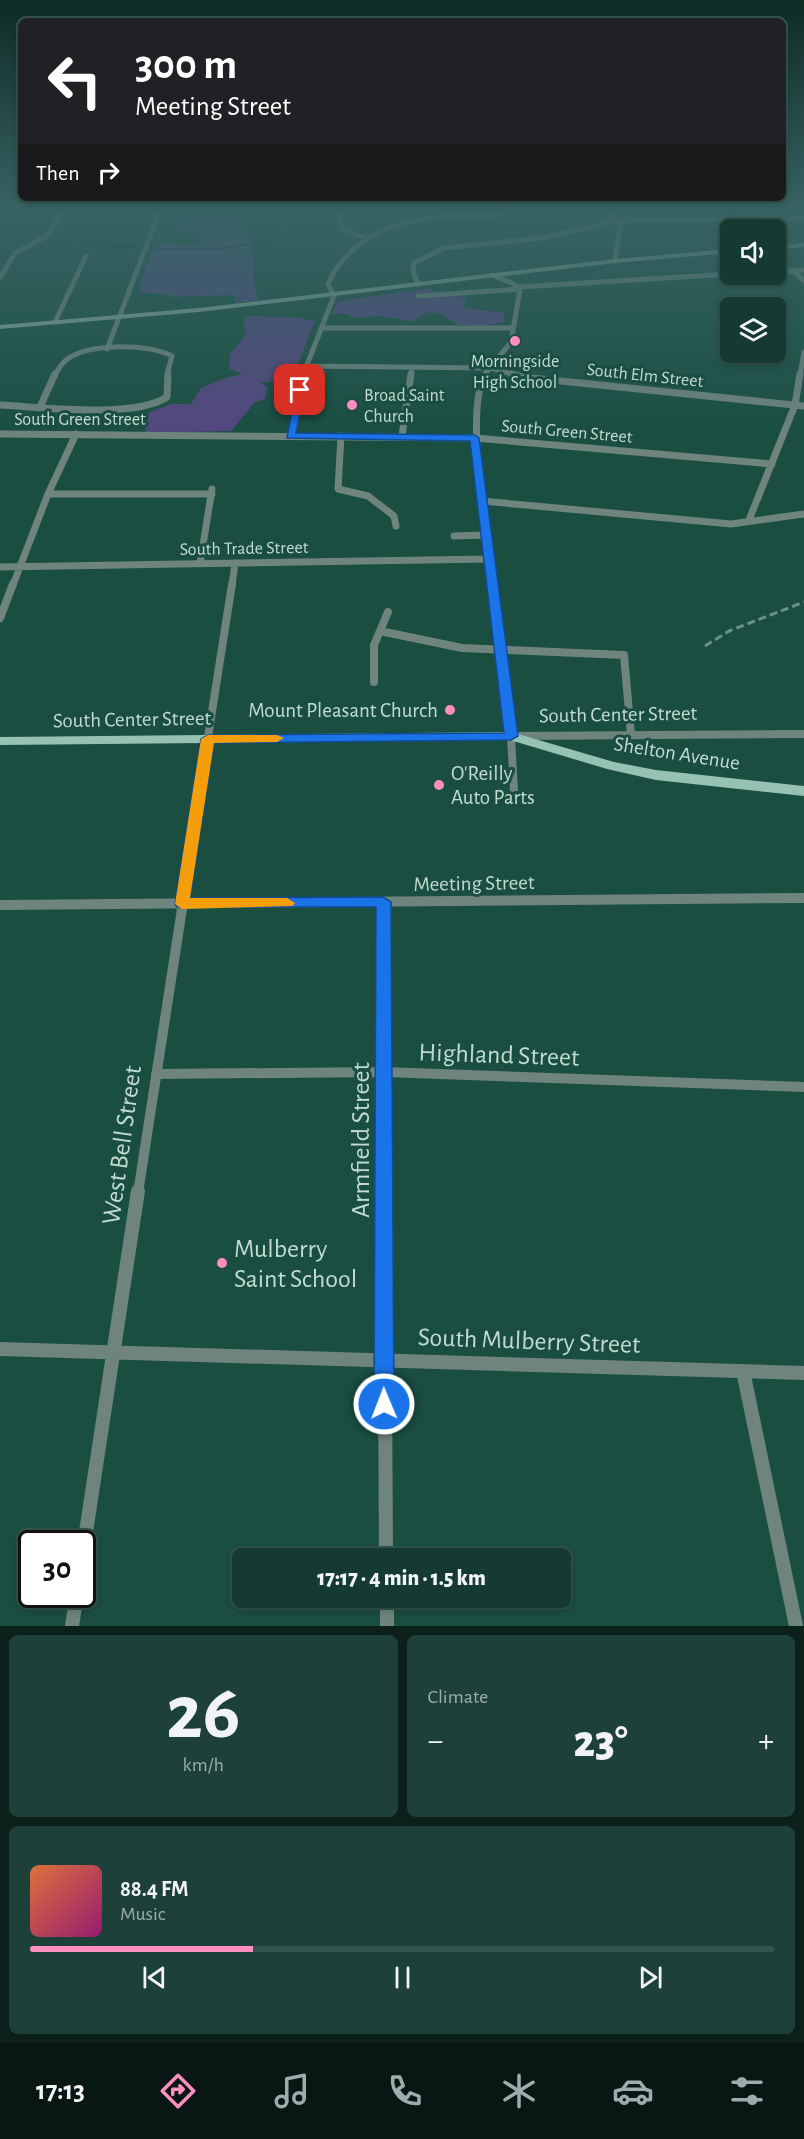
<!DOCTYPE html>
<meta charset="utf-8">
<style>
:root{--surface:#143a31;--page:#1d4139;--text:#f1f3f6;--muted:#9dadab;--line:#33544d;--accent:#fd8ebf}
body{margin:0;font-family:"Alegreya Sans",sans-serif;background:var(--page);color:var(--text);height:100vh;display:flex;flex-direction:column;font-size:22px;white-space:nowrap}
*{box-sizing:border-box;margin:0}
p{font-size:20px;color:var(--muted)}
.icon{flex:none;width:33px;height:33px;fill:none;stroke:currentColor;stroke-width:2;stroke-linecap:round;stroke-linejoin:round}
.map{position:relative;height:1626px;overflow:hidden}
.sheet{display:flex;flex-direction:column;gap:9px;padding:9px;background:#0b201b;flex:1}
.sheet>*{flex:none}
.banner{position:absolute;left:18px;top:18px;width:768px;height:183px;border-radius:9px;box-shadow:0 3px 9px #0003,0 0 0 2px var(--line);background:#202124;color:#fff;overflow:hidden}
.controls{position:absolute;left:720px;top:219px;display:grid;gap:12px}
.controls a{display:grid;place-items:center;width:66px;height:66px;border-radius:9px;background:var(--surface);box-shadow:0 3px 9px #0003,0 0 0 2px var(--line);font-size:30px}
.speed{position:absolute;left:18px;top:1530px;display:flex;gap:12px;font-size:30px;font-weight:700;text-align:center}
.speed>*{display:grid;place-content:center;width:78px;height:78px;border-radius:50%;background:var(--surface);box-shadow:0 3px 9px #0003,0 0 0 2px var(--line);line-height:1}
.speed .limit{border:3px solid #111;border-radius:9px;background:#fff;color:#111}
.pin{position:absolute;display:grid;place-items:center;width:51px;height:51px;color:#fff;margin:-26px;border-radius:12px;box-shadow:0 3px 9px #0006}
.me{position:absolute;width:66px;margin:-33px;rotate:359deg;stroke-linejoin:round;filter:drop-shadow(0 0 4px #0008)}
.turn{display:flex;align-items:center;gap:21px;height:126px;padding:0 18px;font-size:27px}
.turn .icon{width:78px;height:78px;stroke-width:2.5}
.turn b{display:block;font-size:42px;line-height:51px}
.then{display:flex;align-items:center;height:57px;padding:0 18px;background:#0003;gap:12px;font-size:22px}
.big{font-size:45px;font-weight:800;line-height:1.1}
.sheet .tile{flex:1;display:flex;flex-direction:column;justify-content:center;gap:9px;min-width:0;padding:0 21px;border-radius:9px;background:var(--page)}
.sheet .dial{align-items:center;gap:0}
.dial b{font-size:78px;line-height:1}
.song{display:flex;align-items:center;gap:18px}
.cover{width:72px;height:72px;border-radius:9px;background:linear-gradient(135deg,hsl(20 70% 55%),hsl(320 70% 35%))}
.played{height:6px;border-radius:3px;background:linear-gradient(90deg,var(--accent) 30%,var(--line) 30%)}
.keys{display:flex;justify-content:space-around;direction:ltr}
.heat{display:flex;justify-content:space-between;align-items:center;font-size:33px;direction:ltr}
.sheet .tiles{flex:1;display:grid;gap:9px;grid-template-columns:1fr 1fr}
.tile:last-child{grid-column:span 2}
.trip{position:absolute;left:232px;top:1548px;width:339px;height:60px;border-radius:9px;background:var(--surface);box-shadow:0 3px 9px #0003,0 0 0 2px var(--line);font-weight:800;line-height:60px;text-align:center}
.tabs{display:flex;height:96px;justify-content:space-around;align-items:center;background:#081714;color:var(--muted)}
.tabs .icon{width:42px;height:42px}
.tabs .current{color:var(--accent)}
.tabs b{font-size:27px;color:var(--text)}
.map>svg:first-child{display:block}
.green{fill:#544680}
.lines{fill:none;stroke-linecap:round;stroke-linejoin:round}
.stream{stroke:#133241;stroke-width:1.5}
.street-far4{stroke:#6f847d;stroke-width:5}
.street-far3{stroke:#6f847d;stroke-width:7}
.street-far2{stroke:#6f847d;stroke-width:8}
.street-far1{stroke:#6f847d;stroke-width:10}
.street{stroke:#6f847d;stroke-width:14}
.secondary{fill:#85a79c;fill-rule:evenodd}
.primary{fill:#96c2b4;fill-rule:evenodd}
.rail{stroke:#6b9287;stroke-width:3;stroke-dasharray:8 4;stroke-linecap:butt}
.route{fill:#1a73e8;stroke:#114b97;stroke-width:1.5}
.slow{fill:#f59e0b}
.poi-dot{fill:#fd8ebf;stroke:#1a4e41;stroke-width:2}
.labels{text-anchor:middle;stroke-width:6;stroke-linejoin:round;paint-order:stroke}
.far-poi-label{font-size:18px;fill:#c1dbd2;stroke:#1a4e41}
.far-street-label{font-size:18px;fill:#c1dbd2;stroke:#1a4e41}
.poi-label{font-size:21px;fill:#c1dbd2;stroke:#1a4e41;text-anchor:end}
.street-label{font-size:21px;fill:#c1dbd2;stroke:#1a4e41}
.near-street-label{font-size:26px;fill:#c1dbd2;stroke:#1a4e41}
.near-poi-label{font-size:26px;fill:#c1dbd2;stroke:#1a4e41;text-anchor:start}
</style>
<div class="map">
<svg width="804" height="1626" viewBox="0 0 804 1626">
<rect width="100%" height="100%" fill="#1a4e41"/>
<path class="green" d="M186,210H229L252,243V250L237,252L254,253L253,280L258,300L235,303V295L170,297L169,294L140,293V284L154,245L200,244L198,230L176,225V223L229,215L218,211Z
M432,288L435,296C446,296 459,293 467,301L464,304L465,308L505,313L503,322L484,326L459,325L443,315L428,312L412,321L379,316L353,318L348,314L331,313L338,301Z
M256,316C276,318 296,315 315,321L296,369L282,370L280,377H294L292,382H260L267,387L265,399L255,402L231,431L145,433L148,413L171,404H191L201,388L225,378L243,374L229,369L230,354L246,335L243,317Z"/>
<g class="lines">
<path class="stream" d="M0,236L31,239
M49,241L142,248
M155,249H216L284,239L281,210"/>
<path class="street-far4" d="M343,210L340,219L342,229L368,239
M608,210L620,226L615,261
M793,270L804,281
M776,272L804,270
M0,278L15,253L47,236L63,210
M418,284L413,272L414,263L444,248L543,238L616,221L804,218
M519,287L730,274
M418,296L520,289
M55,322L86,256
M321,328H513
M107,349L160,210
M305,366L491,368L516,375
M55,375C58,370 61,364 66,360C88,343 148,343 172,356L167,375
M303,375L334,296L328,284C348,238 397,219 445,217C467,216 488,221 508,210
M411,375L412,367
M484,375L511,342L520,289L512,283L491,275
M800,375L804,352"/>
<path class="street-far3" d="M486,374C463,405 488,543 493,585
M511,374L522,377L804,406
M0,405C41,407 134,419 167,397L168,374
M40,407L55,374
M0,434L475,438L772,464
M291,436L303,374
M341,436L338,489L368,496L394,516L396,526
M402,436L411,374
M48,494H212
M482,501L731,524L804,514
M749,520L795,405L800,374
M454,536L487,535
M200,564L212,489
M0,567L489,559
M13,585L48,494L76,434
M232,585L235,563"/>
<path class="street-far2" d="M493,584L511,736L514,792
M0,618L13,584
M380,631L462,648L624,655L631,735
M374,682V645L388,612
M515,736L804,734
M190,852L232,584"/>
<path class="street-far1" d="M383,902L384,1193
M0,905L804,898
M156,1074L384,1072L804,1087
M138,1193L191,851"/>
<path class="street" d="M384,1191L386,1558
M0,1349L804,1373
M743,1371L796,1626
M82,1558L138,1191
M387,1598V1626
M72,1626L77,1594"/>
<path class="secondary" d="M804,243V247L776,250V246Z
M730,249V253L615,263L199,312L0,329V325L199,308L615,259Z"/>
<path class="primary" d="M511,732L614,762L656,770L804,786V796L656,780L607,769L510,740L0,745V737Z"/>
<path class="rail" d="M705,646L729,631L804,602"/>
</g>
<linearGradient id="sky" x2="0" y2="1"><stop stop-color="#0e2b24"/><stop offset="0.48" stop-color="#386365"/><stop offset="1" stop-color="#386365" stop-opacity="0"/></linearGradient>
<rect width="804" height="437" fill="url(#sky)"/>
<path class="route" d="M300,387L304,390L296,433L475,435L479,438L518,736L511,740L214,743L190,898L383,897L391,902L394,1404L391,1411L384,1414L377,1411L374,1404L376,907H177L175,904L201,739L208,735L504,733L470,441L287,438L296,390Z"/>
<path class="slow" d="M208,735H277L284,738L277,742L214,743L190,898H287L295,903L293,906L182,909L175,904L201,739Z"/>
<g class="poi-dot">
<circle cx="515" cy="341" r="6"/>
<circle cx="352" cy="405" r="6"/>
<circle cx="450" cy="710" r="6"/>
<circle cx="439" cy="785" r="6"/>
<circle cx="222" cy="1263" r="6"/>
</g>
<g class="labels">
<g class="far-poi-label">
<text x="515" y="367">Morningside<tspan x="515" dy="21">High School</tspan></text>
<text x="364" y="401" text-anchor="start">Broad Saint<tspan x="364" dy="21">Church</tspan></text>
</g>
<g class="far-street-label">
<text transform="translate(645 375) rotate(6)" y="6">South Elm Street</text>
<text x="80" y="425">South Green Street</text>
<text transform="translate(567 431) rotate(5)" y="6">South Green Street</text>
<text transform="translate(244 548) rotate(-1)" y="6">South Trade Street</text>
</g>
<g class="poi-label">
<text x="438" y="717">Mount Pleasant Church</text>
<text x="451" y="780" text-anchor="start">O'Reilly<tspan x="451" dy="24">Auto Parts</tspan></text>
</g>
<g class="street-label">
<text transform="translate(618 714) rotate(-1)" y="7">South Center Street</text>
<text transform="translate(132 719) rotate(-1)" y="7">South Center Street</text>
<text transform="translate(677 753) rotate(9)" y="7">Shelton Avenue</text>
<text transform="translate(474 883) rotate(-1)" y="7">Meeting Street</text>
</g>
<g class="near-street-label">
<text transform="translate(499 1054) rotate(2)" y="9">Highland Street</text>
<text transform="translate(360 1140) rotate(-90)" y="9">Armfield Street</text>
<text transform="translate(121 1145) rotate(-82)" y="9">West Bell Street</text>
<text transform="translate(529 1340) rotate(2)" y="9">South Mulberry Street</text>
</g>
<g class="near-poi-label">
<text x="234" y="1257">Mulberry<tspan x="234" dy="30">Saint School</tspan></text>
</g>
</g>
</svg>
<div class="controls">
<a><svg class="icon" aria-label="sound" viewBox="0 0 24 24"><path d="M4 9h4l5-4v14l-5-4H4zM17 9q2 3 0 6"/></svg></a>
<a><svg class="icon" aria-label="layers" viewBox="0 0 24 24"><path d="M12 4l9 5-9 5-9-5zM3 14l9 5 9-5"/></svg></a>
</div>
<div class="speed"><div class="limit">30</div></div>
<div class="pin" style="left:300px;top:390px;background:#d93025"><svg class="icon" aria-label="arrive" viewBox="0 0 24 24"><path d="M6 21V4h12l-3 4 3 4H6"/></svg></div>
<svg class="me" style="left:384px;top:1404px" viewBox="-20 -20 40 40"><circle r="17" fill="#1a73e8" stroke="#fff" stroke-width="3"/><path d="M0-11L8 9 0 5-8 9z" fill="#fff"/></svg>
<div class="trip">17:17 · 4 min · 1.5 km</div>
<div class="banner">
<div class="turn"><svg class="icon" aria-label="left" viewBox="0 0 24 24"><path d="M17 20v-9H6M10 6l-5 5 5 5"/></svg><div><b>300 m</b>Meeting Street</div></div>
<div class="then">Then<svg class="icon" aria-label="right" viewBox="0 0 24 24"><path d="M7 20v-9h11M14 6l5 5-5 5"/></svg></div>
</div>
</div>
<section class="sheet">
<div class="tiles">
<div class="tile dial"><b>26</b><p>km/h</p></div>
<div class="tile"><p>Climate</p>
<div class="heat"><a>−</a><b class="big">23°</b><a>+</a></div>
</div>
<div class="tile">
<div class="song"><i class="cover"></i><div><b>88.4 FM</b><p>Music</p></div></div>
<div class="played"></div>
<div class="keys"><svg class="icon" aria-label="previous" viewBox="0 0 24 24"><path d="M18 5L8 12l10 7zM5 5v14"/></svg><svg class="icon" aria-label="pause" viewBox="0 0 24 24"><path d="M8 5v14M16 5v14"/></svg><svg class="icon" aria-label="next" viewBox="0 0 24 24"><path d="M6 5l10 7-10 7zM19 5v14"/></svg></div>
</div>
</div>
</section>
<nav class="tabs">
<b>17:13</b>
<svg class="icon current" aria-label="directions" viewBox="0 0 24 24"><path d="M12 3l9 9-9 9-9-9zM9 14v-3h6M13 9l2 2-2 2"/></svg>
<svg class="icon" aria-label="music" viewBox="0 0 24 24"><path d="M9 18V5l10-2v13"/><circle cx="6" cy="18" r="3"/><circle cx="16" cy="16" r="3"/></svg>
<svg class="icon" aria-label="phone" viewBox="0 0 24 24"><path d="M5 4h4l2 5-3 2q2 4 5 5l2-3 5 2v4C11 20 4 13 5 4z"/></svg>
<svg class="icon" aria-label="climate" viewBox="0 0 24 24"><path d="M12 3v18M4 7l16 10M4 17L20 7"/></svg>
<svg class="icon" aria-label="car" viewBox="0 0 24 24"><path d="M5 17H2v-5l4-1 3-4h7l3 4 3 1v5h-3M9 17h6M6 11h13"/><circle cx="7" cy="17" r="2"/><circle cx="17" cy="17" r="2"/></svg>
<svg class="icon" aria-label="filters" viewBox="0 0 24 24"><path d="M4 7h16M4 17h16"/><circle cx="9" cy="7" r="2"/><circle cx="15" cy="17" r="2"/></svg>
</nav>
